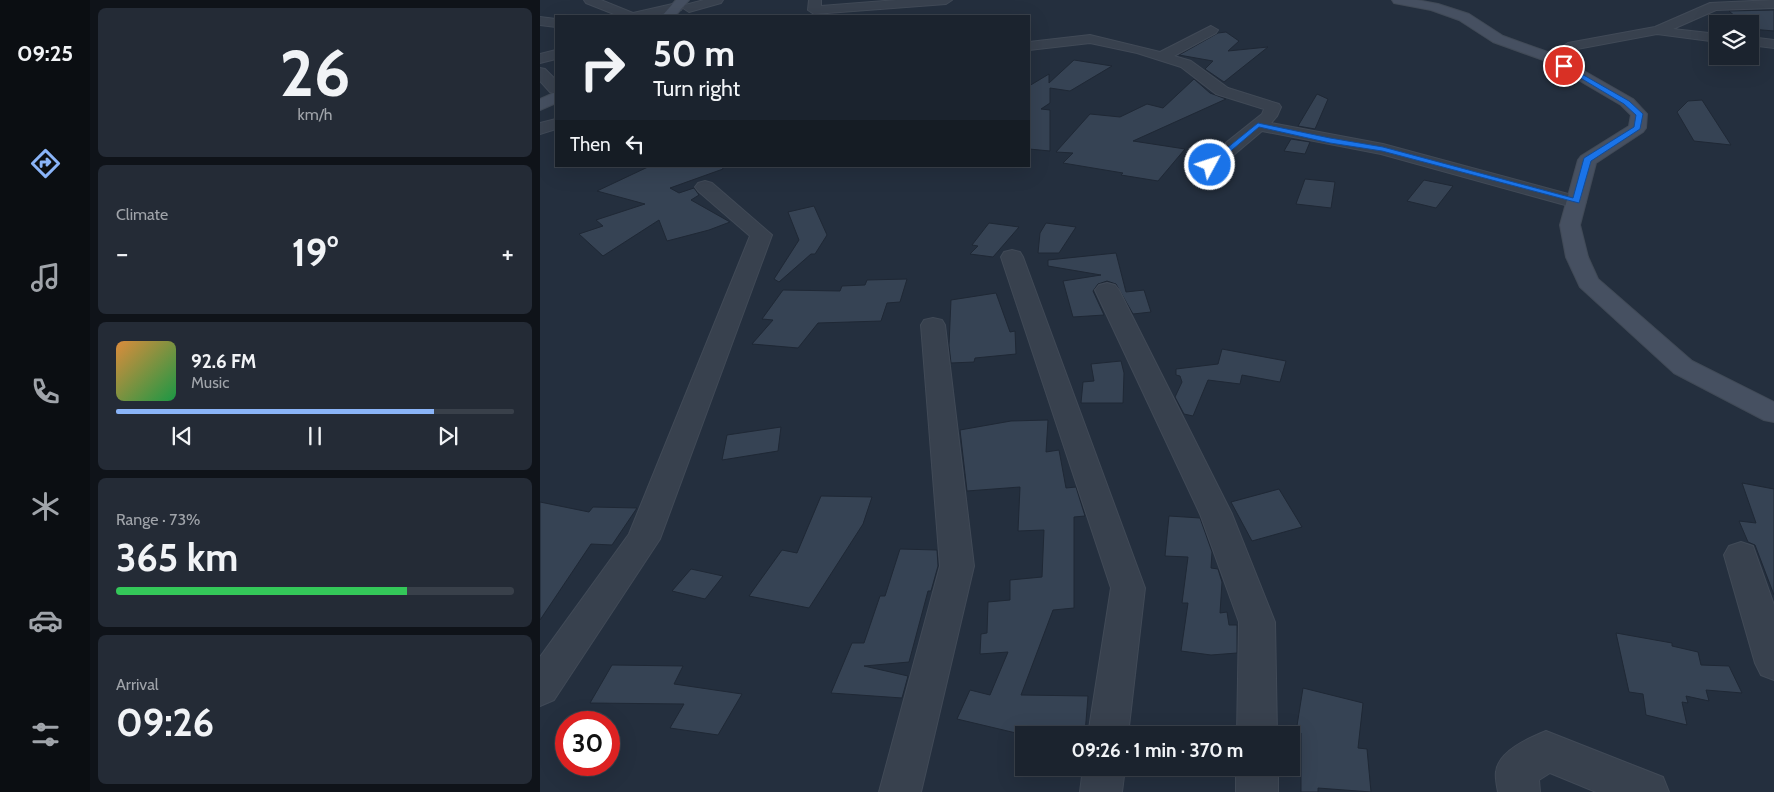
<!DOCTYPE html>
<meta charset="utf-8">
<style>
:root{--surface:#1b232e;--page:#242b36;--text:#f1f3f6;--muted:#a0a4aa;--line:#39404a;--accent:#8ab4f8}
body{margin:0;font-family:Cabin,sans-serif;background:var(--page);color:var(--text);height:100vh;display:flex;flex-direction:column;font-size:19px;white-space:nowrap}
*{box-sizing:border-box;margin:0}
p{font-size:16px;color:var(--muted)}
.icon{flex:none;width:28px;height:28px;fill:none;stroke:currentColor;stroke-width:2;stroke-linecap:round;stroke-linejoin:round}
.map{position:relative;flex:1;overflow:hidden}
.drawer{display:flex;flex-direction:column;gap:8px;padding:8px;background:#0f1319;width:450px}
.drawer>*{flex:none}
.guide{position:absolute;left:15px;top:15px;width:475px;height:152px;border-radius:0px;box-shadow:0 5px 20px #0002,0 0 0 1px var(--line);background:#1b232e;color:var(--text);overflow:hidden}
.controls{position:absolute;left:1169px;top:15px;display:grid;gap:10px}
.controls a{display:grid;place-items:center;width:50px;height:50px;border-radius:0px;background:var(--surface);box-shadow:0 5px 20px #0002,0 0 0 1px var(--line);font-size:25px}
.speed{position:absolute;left:15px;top:711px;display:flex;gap:10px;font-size:25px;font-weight:700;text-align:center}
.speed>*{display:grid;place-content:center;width:65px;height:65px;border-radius:50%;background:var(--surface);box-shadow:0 5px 20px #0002,0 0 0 1px var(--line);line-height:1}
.speed .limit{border:8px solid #d22;background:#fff;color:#111}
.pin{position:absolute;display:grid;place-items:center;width:42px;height:42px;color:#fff;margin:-21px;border:2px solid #fff;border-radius:50%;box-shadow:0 1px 5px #0007}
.me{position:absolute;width:55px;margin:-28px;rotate:50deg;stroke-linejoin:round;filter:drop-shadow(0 0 4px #0008)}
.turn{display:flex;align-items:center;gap:18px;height:105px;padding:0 15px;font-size:22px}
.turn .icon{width:65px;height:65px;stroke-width:2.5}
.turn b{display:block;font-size:35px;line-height:42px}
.then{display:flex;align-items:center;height:48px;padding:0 15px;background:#0003;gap:10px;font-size:19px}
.big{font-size:38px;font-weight:700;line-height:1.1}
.drawer .card{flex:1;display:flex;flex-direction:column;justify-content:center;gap:8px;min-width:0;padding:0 18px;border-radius:8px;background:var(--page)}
.drawer .dial{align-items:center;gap:0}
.dial b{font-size:65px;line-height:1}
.song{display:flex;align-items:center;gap:15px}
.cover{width:60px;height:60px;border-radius:8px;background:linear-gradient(135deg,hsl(30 70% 55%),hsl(140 70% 35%))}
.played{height:5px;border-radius:2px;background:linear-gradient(90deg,var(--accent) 80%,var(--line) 80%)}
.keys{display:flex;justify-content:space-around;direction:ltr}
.heat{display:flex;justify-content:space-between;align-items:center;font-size:28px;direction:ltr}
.charge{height:8px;border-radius:4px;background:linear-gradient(90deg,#34c759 73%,var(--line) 0)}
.trip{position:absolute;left:475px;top:726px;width:285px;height:50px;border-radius:0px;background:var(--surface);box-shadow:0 5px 20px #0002,0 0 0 1px var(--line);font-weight:700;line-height:50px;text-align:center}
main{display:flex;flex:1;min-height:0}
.dock{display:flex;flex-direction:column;width:90px;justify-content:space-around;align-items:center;background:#0b0e12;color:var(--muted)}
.dock .icon{width:35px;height:35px}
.dock .active{color:var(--accent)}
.dock b{font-size:22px;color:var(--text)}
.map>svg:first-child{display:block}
.building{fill:#364354;stroke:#1f2835}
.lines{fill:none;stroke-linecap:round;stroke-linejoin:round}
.minor-casing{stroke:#414a57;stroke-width:2}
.secondary-casing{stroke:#414a57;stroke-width:2}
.minor{fill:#38414e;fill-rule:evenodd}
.secondary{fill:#465061;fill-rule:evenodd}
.route{fill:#1a73e8;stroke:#114b97}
</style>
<main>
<nav class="dock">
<b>09:25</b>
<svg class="icon active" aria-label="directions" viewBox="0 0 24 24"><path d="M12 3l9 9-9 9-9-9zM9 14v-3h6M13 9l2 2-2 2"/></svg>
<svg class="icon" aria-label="music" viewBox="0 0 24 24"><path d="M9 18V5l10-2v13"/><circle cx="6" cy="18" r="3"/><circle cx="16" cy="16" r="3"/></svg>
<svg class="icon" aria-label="phone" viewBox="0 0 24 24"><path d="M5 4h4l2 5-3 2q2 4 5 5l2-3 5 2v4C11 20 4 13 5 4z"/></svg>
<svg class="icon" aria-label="climate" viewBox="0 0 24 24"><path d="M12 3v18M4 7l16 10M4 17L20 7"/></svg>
<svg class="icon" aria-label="car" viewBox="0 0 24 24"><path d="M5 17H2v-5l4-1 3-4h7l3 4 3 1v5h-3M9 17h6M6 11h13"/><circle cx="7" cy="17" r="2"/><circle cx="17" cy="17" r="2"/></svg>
<svg class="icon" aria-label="filters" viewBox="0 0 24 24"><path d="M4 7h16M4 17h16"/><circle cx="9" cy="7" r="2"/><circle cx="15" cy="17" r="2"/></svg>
</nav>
<section class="drawer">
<div class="card dial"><b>26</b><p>km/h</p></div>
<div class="card"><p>Climate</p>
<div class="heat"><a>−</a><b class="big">19°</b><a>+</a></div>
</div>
<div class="card">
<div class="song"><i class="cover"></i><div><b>92.6 FM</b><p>Music</p></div></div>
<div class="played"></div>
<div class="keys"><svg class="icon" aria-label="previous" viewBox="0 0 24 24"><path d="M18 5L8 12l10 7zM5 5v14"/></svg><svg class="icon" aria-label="pause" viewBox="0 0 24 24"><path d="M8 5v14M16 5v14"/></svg><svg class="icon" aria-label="next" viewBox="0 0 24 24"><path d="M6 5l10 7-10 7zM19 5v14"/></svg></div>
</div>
<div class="card"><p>Range · 73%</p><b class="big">365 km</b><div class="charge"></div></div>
<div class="card"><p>Arrival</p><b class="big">09:26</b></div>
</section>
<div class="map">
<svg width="1234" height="792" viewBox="0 0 1234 792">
<rect width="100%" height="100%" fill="#242f3e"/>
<path class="building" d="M1234,10V31L1211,29L1210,24H1204L1189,11Z
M686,32L699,41L688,51L728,47L684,82L665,69L673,61L639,55L678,33Z
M534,60L572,66L530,91L510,88V103L501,109L510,110V151L489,149V86L509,74V83Z
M654,79L670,93L686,99L593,141L645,149L618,181L581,175L583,173L523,163L533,153L516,152L550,114L580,117L607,104L623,108Z
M777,94L788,99L775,129L758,126Z
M1162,100L1191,145L1154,141L1137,112L1148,101Z
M751,139L770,142L765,154L744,151Z
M110,166H182L183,169L130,188L139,193L154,188L159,195L151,200L190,222L169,230L127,241L119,220L63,256L39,234L63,226L56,220L105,204L57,191Z
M765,179L795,182L791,208L756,204Z
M884,180L913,186L896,208L867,201Z
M274,206L287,235L275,254H271L239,282L234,279L259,240L248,212Z
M449,223L479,227L453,257L430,254L438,246L432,245Z
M506,223L536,227L519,253H498L500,233Z
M576,253L586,292L604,290L611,312L593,314L576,284L567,281L558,284L553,291L564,315L533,317L523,281L561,275L508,266V260Z
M367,279L360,302L347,303L341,321L278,323L258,348L212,344L233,320L222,319L243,290L300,291L302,286L325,285L327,280Z
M456,293L470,332L475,331L476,354L435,358L434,362L411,363L409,345L411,300Z
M682,349L746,361L740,382L702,375L700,384L668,380L653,416L644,414L635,397L642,382L640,376L636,375V369L678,364Z
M581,361L584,373L583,403H541L543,382L554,381L551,364Z
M508,420L506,452L519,450L526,488L536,487L545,516L534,517V608L513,610L481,695L548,696L545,734L476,733L417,719L430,690L450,695L468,652L440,654L441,634L447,633L448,602L470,600V580L502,577L504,530L478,531L480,487L427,491L420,430L471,421Z
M241,427L238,451L182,460L187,435Z
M1202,483L1234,489V595L1215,545L1208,542L1199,521L1216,523Z
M739,489L762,527L712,541L691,502Z
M281,496L332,497L323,524L269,608L209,596L242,550L257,553Z
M0,502L49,512L53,507L97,508L72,545L51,544L0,620Z
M629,516L660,518L672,552L671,568L678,569L682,582L680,613L687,612L689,625H697V653L671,655L641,651L648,603H642L648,557L625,556Z
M360,549L397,550L398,566L391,591H388L369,662L324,666L368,676L362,698L291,693L312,643H324L340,596H345Z
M151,569L183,576L165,599L132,591Z
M1076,633L1132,643V646L1158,652L1161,665L1189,666L1202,693L1166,690L1169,701L1146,696L1148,703L1142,702L1147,725L1106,715L1103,694L1089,692Z
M72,665L143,666L134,684L202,694L178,735L130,728L144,704L50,703Z
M763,688L823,703L818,748L827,749L831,792L778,788V792H761V733L756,732Z"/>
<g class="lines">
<g class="minor-casing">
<path id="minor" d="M44,0H61L93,13L137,3L143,7L141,10L112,16H79L46,3Z
M164,0H183L181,3L149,12L143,8L145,5Z
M269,0H281V6L357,0H412L406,4L274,14L268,10Z
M1234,0V8L1176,10L1133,29L1178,34V42L1117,34L1037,49L1011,62L1006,61L1004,58L1028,43L1115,27L1170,3Z
M0,17L16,19V27L0,25Z
M671,26L678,30L676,33L634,56L651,61L688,88L739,104L741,107L737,116L731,123L843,144L1043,198L1046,202L1043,206L1036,208L841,154L722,131L677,169L670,171L663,169L661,165L663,161L722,114L724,109L676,94L641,67L597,53L550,43L489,50V42L550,35L620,52Z
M1210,37L1234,40V48L1210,45Z
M16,50V59L0,63V54Z
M0,68L5,69L16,80V94L10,92L0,81Z
M16,119V129L0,134V123Z
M165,181L172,183L232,235L120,539L14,700L0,706V657L89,534L210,236L158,191L155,187L158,183Z
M472,250L480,252L483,257L605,588L588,735H548L571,588L461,257L464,252Z
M567,283L575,285L579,290L692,514L735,622L737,735H697L699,622L660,514L555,290L559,285Z
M393,318L402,320L405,325L434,566L381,792H339L400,566L381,325L384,320Z
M1201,542L1213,546L1234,605V680L1221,675L1215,663L1184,555L1189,546Z
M1006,731L1123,777L1129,792H1056L1010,773L999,780L1000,792H958C957,786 955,778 956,772C958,751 989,738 1006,731Z
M543,768H585L582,792H540Z
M696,768H738V792H696Z"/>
</g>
<g class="secondary-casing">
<path id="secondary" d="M136,0H149L135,16H122Z
M852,0H877L898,4L929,14L963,36L1016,55L1093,99L1107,114L1106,128L1103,132L1056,163L1040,225L1048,257L1058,279L1152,361L1234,402V422L1224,420L1134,373L1040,287L1026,257L1020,225L1038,160L1041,156L1089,126L1091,115L1081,105L1006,61L953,42L919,20L891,10L854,3Z
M16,92V103L0,110V99Z"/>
</g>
<use href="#minor" class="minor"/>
<use href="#secondary" class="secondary"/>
</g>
<path class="route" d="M1022,65H1026L1089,101L1103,114L1100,129L1051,161L1039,203L842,151L790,143L719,127L672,167L666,165L718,123L790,138L843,147L1033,198L1044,158L1094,127L1096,115L1084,104L1022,67Z"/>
</svg>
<div class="controls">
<a><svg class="icon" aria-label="layers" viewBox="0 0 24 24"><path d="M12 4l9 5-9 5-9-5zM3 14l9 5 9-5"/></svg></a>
</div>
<div class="speed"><div class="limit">30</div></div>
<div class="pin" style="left:1024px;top:66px;background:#d93025"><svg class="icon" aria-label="arrive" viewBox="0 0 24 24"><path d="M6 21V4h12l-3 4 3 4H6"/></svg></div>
<svg class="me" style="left:670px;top:165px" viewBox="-20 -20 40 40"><circle r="17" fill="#1a73e8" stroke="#fff" stroke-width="3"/><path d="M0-11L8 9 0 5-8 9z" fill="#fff"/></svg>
<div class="trip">09:26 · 1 min · 370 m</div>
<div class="guide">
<div class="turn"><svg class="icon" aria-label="right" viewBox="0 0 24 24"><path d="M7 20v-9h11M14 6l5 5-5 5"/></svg><div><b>50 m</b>Turn right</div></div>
<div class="then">Then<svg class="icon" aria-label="left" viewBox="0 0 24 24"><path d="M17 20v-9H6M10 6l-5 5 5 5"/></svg></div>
</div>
</div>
</main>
